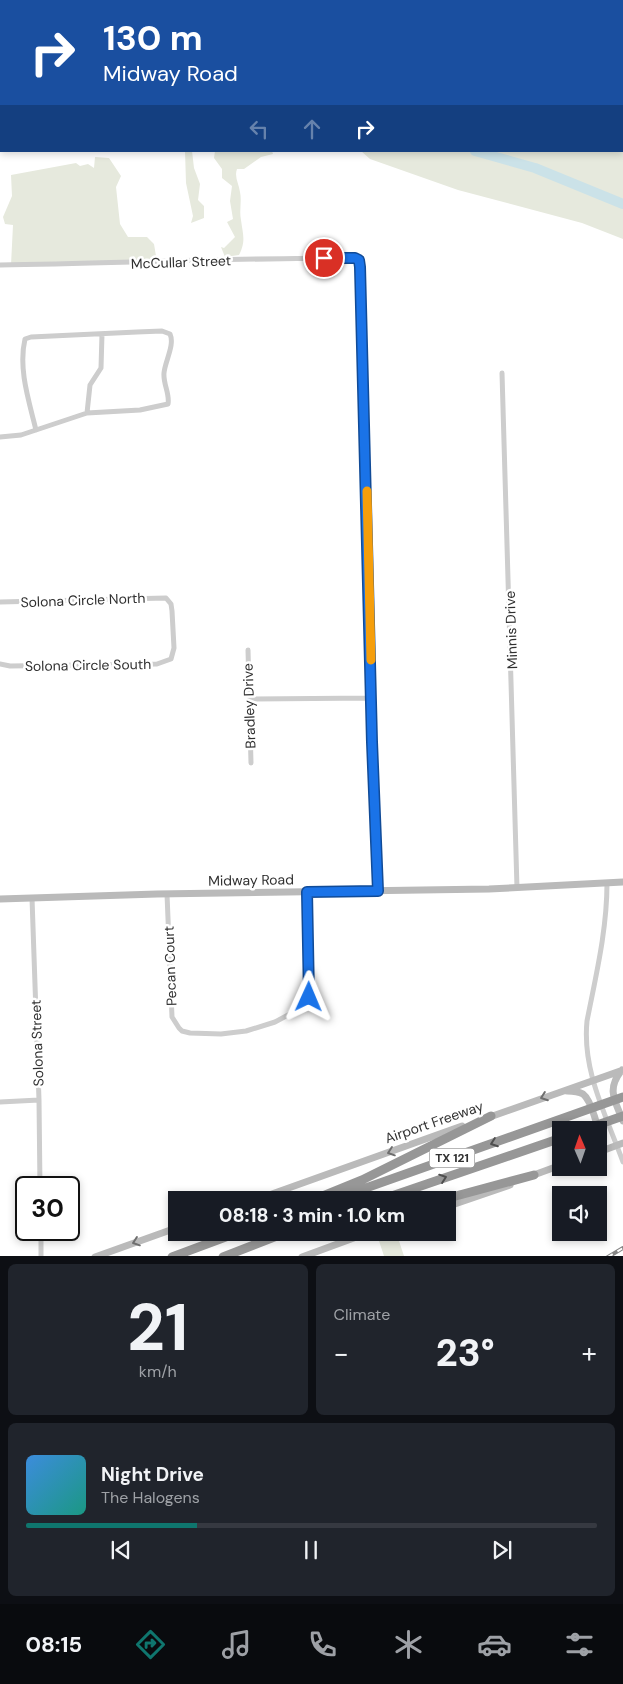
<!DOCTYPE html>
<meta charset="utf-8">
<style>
:root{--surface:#171b24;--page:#20242c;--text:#f1f3f6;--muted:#9ea1a6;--line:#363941;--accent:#0f766e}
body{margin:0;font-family:"DM Sans",sans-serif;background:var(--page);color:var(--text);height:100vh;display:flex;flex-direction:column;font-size:19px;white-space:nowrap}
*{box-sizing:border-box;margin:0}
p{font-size:16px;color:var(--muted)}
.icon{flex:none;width:28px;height:28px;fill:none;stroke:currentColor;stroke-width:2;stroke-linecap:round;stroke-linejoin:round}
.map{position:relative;height:1256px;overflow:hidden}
.sheet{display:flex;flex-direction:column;gap:8px;padding:8px;background:#0d0f14;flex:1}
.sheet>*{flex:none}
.top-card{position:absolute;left:0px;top:0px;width:624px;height:152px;box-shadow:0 2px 8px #0003;background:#1a4fa0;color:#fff;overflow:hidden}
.needle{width:32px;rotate:358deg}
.tools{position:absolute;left:552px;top:1121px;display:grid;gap:10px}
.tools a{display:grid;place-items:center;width:55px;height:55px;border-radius:0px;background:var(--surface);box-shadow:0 2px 8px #0003;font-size:25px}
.speed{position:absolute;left:15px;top:1176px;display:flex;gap:10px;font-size:25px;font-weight:700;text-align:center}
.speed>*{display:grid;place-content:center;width:65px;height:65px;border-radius:50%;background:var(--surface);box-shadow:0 2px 8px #0003;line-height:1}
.speed .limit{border:2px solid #111;border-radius:8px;background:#fff;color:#111}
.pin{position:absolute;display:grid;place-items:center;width:42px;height:42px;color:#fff;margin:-21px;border:2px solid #fff;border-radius:50%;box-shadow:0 1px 5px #0007}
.me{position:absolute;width:55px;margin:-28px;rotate:1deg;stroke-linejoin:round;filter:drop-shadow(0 0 4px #0008)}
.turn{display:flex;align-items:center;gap:18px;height:105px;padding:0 20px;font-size:22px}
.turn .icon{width:65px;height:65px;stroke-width:2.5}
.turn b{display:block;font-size:35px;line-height:42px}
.lanes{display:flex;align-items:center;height:48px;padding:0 20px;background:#0003;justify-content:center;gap:25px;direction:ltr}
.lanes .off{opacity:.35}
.big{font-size:38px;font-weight:800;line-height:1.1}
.sheet .tile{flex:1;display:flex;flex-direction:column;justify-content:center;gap:8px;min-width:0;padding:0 18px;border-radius:8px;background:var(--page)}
.sheet .dial{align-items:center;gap:0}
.dial b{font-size:65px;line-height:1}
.song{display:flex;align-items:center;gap:15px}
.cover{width:60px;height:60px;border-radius:8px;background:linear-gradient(135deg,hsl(210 70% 55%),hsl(170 70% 35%))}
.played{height:5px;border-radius:2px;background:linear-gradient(90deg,var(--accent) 30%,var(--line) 30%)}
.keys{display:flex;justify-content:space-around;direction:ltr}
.heat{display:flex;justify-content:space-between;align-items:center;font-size:28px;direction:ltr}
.sheet .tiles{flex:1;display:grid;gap:8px;grid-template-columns:1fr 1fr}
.tile:last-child{grid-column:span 2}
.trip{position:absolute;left:168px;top:1191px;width:288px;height:50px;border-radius:0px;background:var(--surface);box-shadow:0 2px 8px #0003;font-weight:800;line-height:50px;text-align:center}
.tab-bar{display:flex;height:80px;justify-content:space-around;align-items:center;background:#090b0e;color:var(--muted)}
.tab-bar .icon{width:35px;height:35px}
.tab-bar .active{color:var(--accent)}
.tab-bar b{font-size:22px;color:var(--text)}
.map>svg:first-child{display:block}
.green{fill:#e6e9dd}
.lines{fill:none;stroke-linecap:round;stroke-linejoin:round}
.river{stroke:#cbe2e8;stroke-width:10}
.street{stroke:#cdcdcd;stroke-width:5}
.secondary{stroke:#bababa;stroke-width:7}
.highway{stroke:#979797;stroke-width:9}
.rail-casing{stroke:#858585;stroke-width:4}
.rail{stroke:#fff;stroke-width:2;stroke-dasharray:5.5;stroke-linecap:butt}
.oneway{stroke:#6e6e6e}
.oneway2{stroke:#4f4f4f}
.route-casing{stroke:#114b97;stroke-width:12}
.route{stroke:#1a73e8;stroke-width:9}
.slow{stroke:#f59e0b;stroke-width:9}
.labels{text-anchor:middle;stroke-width:5;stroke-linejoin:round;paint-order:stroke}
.shield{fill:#fff;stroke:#6e6e6e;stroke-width:1}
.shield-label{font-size:12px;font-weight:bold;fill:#303030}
.street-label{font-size:14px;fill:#303030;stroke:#fff}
</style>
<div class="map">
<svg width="623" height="1257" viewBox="0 0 623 1257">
<rect width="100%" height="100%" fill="#fff"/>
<path class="green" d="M0,0H341L342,1H1L0,123Z
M623,103V239L582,223L458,190L370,159L361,151H622Z
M185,151H192L194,168L200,184L198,200L204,206V218L191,223L193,216L186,183Z
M215,151H272L273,154L261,157L244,169H237C234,177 239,184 240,192C242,201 239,211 241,220C243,235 246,241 239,255L225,257L221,247L224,248L235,237L227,222L233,219L230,201L232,186L222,178V169L214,158Z
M95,157L109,158L121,176L116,187L120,224L128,237H147L154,244L157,262L11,265L13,225L5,224L3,217L12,196L11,175L76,163L80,166L88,164L94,168Z
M397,1235L404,1256H384L379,1241Z"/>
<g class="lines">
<path class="river" d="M299,0V1
M475,151L535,168L623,204"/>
<path class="street" d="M47,0L48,1
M586,0L587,1
M622,8H623
M0,265C118,263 236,258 355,258L359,260L378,891
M502,373L517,888
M87,413L90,385L101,368L102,334
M0,437L21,435L87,413L140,410L168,404C170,394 163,384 164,373C165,361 175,345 170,334L162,331L137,332L31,337L25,339C18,369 29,401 36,430
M0,602L166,598L171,604L172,611L174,648L171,659L157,664L10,666L0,664
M248,650L251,763
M249,699L372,698
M607,883C607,930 596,975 587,1021C582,1071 606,1115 623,1162
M167,894L172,1017L179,1028L182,1031L190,1033L221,1034L246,1031L275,1022L301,1008L307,1001L310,990L307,891
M32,898L39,1100L40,1188
M0,1102L39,1100
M41,1230V1257"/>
<path class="secondary" d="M0,899L157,894L489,889L623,882
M622,1070C606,1089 615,1101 623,1121
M567,1091C572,1091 578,1091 583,1094C591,1100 600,1131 599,1141
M487,1118L623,1070
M599,1152L623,1143
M531,1176L561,1165
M255,1200L462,1126
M446,1207L510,1185
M95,1257L176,1228
M302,1257L370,1232"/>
<path class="highway" d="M583,1130L623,1116
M313,1200L362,1180L491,1116
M332,1200L623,1097
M380,1200L561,1138
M441,1200L534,1175
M172,1257L239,1232
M223,1257L287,1232"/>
<g class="rail-casing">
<path id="rail" d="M608,1257L623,1248"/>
</g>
<use href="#rail" class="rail"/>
</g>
<defs><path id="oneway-chevron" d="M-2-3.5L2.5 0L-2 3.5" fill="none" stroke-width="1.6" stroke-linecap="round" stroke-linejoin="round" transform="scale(1.25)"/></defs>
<g class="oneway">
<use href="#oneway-chevron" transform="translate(544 1097) rotate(160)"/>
<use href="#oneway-chevron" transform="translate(391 1152) rotate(161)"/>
<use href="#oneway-chevron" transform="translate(136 1242) rotate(161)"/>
</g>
<g class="oneway2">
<use href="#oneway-chevron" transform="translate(494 1143) rotate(160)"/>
<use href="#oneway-chevron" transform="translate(443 1178) rotate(-19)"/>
</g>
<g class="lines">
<g class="route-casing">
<path id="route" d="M309,997L307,892L378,891L372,742L360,267L359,260L355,258H324"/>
</g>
<use href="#route" class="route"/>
<path class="slow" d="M367,491L371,660"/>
</g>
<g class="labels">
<rect class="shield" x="429.5" y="1148.5" width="45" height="19" rx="4"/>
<g class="shield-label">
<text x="452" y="1162">TX 121</text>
</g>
<g class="street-label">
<text transform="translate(181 262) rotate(-2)" y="5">McCullar Street</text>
<text transform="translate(83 600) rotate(-2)" y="5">Solona Circle North</text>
<text transform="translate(511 630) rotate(-92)" y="5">Minnis Drive</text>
<text transform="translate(88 665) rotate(-1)" y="5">Solona Circle South</text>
<text transform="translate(249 706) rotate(-92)" y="5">Bradley Drive</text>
<text transform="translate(251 880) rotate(-1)" y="5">Midway Road</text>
<text transform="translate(170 966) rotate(-92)" y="5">Pecan Court</text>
<text transform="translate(37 1043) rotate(-92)" y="5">Solona Street</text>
<text transform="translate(434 1122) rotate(-19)" y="5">Airport Freeway</text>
</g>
</g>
</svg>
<div class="tools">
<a><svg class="needle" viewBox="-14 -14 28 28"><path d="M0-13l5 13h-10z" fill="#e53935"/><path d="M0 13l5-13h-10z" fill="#9ea1a6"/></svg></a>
<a><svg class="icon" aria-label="sound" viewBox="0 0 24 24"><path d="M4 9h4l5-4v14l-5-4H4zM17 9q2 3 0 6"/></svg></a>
</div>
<div class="speed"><div class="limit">30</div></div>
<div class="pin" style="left:324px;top:258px;background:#d93025"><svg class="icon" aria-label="arrive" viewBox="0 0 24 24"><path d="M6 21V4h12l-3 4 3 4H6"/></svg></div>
<svg class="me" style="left:309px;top:997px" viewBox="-20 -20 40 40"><path d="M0-17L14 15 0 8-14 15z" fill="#1a73e8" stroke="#fff" stroke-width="4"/></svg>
<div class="trip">08:18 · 3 min · 1.0 km</div>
<div class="top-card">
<div class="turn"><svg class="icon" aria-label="right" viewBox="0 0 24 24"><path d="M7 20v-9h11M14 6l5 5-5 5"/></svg><div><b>130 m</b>Midway Road</div></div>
<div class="lanes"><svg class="icon off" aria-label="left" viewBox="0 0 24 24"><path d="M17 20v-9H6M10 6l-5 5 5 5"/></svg><svg class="icon off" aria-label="ahead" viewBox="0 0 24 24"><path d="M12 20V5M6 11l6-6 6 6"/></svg><svg class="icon" aria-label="right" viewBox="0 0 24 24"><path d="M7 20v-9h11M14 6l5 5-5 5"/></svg></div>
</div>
</div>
<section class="sheet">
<div class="tiles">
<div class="tile dial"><b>21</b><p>km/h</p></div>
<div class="tile"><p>Climate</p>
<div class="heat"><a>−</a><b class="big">23°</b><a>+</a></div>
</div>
<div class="tile">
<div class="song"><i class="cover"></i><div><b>Night Drive</b><p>The Halogens</p></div></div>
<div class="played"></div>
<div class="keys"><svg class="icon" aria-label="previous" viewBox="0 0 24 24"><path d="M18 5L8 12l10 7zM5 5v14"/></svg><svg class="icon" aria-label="pause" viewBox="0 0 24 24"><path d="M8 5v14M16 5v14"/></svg><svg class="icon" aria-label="next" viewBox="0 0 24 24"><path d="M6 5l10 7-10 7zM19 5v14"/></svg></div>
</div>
</div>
</section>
<nav class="tab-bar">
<b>08:15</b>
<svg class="icon active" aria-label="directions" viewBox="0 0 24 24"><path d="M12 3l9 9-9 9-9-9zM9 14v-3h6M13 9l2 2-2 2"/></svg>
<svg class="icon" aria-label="music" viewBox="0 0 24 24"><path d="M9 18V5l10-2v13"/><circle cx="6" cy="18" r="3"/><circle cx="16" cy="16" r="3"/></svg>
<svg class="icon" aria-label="phone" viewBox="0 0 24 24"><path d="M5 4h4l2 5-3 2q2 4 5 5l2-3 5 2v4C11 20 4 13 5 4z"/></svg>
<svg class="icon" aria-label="climate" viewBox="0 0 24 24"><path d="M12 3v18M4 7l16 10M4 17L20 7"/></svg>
<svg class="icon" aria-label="car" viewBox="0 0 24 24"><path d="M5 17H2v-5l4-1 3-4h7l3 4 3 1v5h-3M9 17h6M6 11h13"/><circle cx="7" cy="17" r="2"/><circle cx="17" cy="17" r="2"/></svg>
<svg class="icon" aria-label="filters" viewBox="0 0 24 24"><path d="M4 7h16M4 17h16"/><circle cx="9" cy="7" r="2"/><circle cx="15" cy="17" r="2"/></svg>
</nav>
